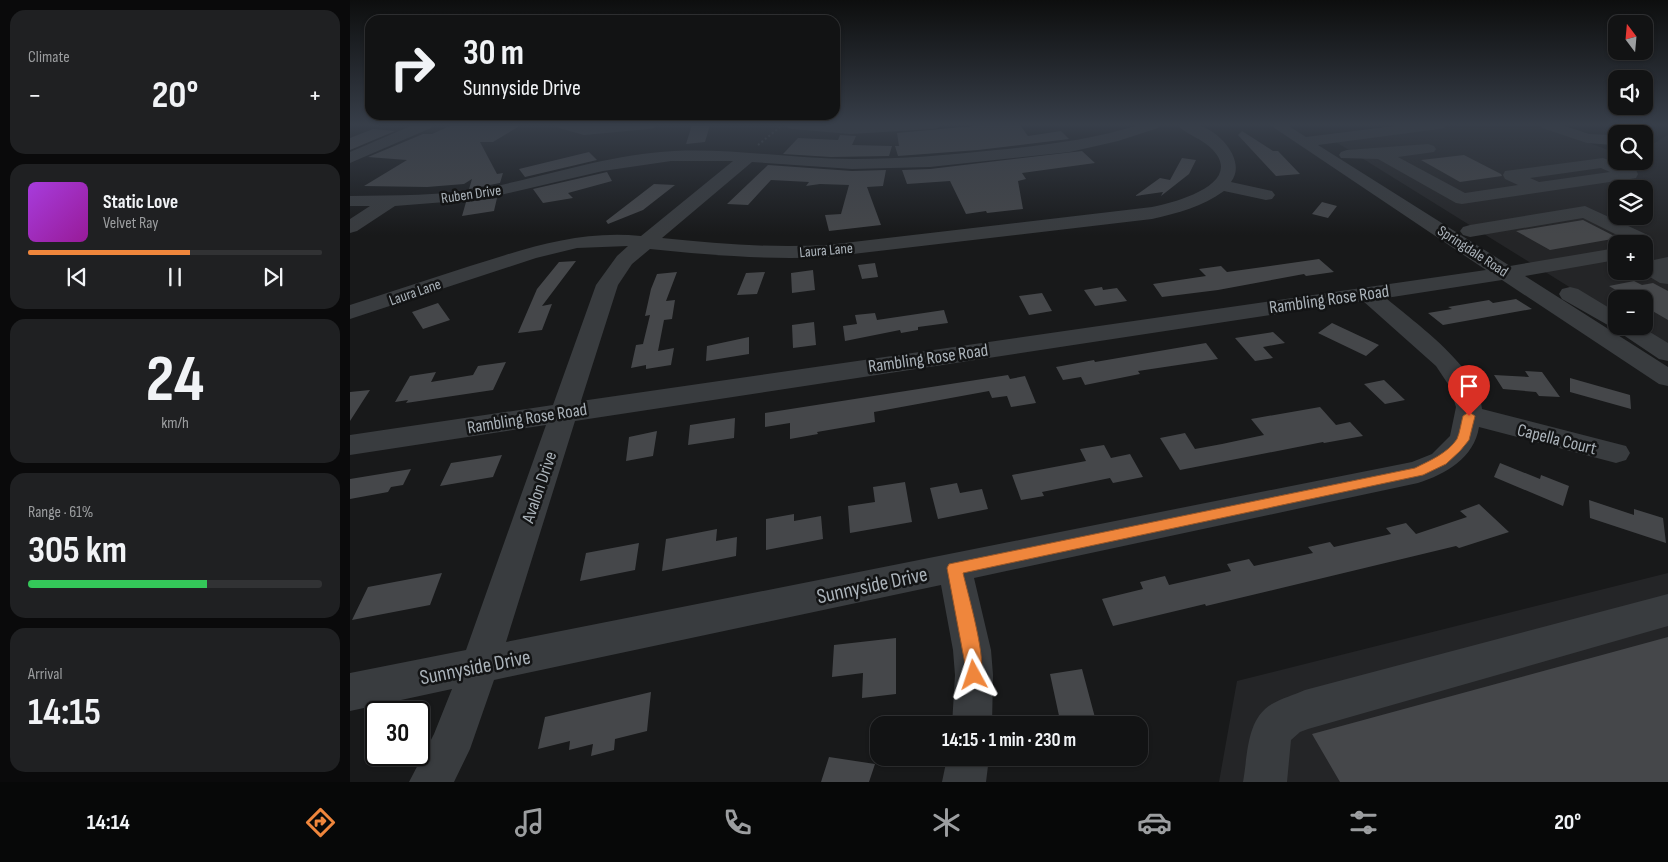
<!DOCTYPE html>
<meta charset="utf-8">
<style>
:root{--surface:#121314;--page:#1f2022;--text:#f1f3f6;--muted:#9c9ea0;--line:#313234;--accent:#ef863c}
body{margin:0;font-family:"Sofia Sans Condensed",sans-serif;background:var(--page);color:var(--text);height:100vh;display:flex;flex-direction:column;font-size:19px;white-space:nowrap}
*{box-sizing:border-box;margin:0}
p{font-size:16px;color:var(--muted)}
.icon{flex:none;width:28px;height:28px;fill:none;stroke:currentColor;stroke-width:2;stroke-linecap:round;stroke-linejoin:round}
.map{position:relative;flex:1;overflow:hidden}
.drawer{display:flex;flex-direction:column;gap:10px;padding:10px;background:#0a0a0b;width:350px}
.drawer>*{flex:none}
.guide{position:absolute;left:15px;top:15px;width:475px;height:105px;border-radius:15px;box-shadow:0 1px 4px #0004,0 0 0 1px var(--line);background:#121314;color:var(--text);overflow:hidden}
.needle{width:32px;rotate:344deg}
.fabs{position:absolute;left:1258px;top:15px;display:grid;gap:10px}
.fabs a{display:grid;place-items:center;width:45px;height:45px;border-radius:10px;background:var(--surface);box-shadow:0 1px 4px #0004,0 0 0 1px var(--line);font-size:25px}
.speed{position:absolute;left:15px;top:701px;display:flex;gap:10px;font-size:25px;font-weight:700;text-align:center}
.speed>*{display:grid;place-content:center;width:65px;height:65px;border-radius:50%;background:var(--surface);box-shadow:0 1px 4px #0004,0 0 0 1px var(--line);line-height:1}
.speed .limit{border:2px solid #111;border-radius:8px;background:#fff;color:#111}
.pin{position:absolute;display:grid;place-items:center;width:42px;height:42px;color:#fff;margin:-51px -21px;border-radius:50% 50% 50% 0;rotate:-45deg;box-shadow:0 0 5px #0007}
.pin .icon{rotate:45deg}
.me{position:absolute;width:55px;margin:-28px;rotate:355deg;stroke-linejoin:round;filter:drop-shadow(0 0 4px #0008)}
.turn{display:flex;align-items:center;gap:18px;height:105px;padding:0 15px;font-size:22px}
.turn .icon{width:65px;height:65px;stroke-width:2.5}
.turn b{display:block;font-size:35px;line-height:42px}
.big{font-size:38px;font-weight:700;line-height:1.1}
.drawer .tile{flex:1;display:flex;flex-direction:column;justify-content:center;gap:8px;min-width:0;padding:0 18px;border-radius:15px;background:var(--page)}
.drawer .dial{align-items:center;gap:0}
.dial b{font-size:65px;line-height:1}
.song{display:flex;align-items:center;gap:15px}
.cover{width:60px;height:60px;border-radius:8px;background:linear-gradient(135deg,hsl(280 70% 55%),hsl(300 70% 35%))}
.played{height:5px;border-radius:2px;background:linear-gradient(90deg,var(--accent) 55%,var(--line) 55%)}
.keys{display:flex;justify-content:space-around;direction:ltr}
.heat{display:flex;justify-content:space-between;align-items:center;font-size:28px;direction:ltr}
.charge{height:8px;border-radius:4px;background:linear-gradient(90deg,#34c759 61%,var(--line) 0)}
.trip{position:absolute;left:520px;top:716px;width:278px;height:50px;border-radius:15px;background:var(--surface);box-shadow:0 1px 4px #0004,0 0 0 1px var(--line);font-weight:700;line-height:50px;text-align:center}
.dock{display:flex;height:80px;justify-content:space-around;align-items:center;background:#070808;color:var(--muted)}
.dock .icon{width:35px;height:35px}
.dock .current{color:var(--accent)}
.dock b{font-size:22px;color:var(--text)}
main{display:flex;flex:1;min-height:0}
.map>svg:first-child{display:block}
.built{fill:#242527;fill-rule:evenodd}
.building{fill:#45474a}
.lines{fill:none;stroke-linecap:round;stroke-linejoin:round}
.path{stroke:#3f4346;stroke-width:2;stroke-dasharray:2 2.5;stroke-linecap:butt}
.minor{fill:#393c3f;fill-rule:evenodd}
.route{fill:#ef863c;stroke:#9b5727}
.labels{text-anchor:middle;stroke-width:5;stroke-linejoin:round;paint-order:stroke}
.far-street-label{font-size:15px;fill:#abb3ba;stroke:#131415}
.street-label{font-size:18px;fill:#abb3ba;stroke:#131415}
.near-street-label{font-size:21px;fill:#abb3ba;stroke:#131415}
</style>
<main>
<section class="drawer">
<div class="tile"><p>Climate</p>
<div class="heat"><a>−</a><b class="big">20°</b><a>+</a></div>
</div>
<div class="tile">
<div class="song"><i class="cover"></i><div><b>Static Love</b><p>Velvet Ray</p></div></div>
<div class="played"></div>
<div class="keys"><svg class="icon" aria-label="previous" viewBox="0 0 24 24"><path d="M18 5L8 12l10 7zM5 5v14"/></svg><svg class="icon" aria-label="pause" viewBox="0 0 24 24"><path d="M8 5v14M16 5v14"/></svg><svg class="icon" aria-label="next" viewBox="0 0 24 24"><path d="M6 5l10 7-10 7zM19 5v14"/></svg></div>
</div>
<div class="tile dial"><b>24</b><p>km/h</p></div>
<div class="tile"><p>Range · 61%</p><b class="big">305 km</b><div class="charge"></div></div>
<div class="tile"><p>Arrival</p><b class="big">14:15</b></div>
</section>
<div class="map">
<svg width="1318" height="782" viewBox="0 0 1318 782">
<rect width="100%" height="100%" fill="#18191a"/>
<path class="built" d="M1112,125H1190L1261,151H1266V161H1294V146L1301,145L1318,135V348L1283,326H1294V299H1266V316L986,142ZM1266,189H1294V216H1266ZM1266,244H1294V271H1266Z
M1318,573V782H869L887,681Z"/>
<path class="building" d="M102,125H171L143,142H130L147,174L153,173L150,183L119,189L122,179L114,184L77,187L14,186L57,160L18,157L73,134H82Z
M342,125H360L355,142L336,144Z
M634,125H670L678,136L711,131L719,139L628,150L548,156L545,146H549L547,133Z
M23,129L45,131L0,150V138Z
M892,131L923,151H928L950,174L926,176L888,135Z
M490,135L506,136L502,145L542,146L539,156L481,157L433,154L448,138L488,140Z
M732,151L745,163L672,173L676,179L668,181L673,209L637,213L636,211L616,214L600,181L557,184L552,170L580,169Z
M239,152L247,160L175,177L169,169Z
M1114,155L1151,174L1152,176L1110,182L1071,160Z
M832,158L846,160L839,174L811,196L813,192L785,196L810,178L820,180Z
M418,165L502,171L536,170L533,186L517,187L531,225L479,231L475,215L491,214L499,185L470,184L456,186L459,182L421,180L398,205L377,204Z
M257,172L262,181L218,193L223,198L193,203L183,189Z
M304,184L325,185L293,210L258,224L256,221Z
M147,198L144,211L112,216L116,202Z
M972,202L987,206L978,218L962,214Z
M1233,220L1268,238L1200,250L1166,231Z
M969,259L984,272L956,276L954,274L868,290L812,297L803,284L856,276L849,269L871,266L877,272Z
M226,261L192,306L202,304L192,330L168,333L187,289L209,262Z
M525,263L528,277L512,279L508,265Z
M463,270L465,290L442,293L441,273Z
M327,272L316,301L325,300L322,319L314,320L308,351L324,348L321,365L296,369V365L281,368L286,345L293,344L300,315L295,316L301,289L307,274Z
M415,272L407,294L387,295L396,273Z
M1284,281L1292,285L1303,283L1318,291V320L1294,306V299H1281L1259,286Z
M752,287L753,290L767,288L777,301L745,306L734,290Z
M692,293L702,311L679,315L669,296Z
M1166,299L1182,309L1093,325L1078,313L1102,309L1098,307L1139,300L1143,303Z
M88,303L100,320L73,329L62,312Z
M594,310L598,323L568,327V330L551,333L550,330L495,341L493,326L507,324L505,315L525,313L527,320Z
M464,322L466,345L443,348L442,325Z
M982,323L1029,345L1016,356L968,333Z
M923,332L935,343L913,347L923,358L905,361L885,338Z
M399,337V354L356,361L357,346Z
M856,343L868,359L788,371L790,374L735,385L731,377L713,380L706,367L744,360L745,362Z
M156,362L143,390L56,403L58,400L45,402L60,376L86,372L81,382L123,375L128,366Z
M1175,371L1192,372L1210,397L1189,396L1186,392L1153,389L1144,375L1179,377Z
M658,375L660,379L675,376L686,403L661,407L657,396L642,398L639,391L524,412L525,422L467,432L468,434L440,439V423L415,427V413Z
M1220,378L1280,395L1281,409L1220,392Z
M1034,380L1055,400L1035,404L1014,384Z
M20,390L0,421V392Z
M970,407L986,425L1000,422L1013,436L974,443L973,442L830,470L810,438L835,433L845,449L872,444L914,435L901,419Z
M385,418L384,438L338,445L340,425Z
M307,431L303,456L276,461L279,437Z
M754,445L761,458L780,454L793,477L763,483L760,478L692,492L694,496L671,500L662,475L736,461L730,449Z
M152,455L143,477L90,486L101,463Z
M1150,463L1190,479L1191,475L1219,486L1213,506L1144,477Z
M61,469L53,485L41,487L38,492L0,499V479Z
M555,482L562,522L500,533L498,506L525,502L523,487Z
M607,483L610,493L632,489L638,509L588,519L580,488Z
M1239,500L1284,515V509L1313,518L1316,543L1240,518Z
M1129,504L1159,532L1109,548L1106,546L856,606L855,604L763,626L752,599L793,589L790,582L815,576L819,585L881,571L877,564L899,559L904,566L963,553L958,547L980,542L984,547L1041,534L1036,528L1056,523L1066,534L1117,517L1110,511Z
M444,514V521L471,516L473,539L416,550V519Z
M367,529L366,541L387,537L386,556L312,571L316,539Z
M289,543L285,570L230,581L236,553Z
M92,573L80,605L2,620L18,587Z
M1318,637V782H990L962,734Z
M546,638V694L512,698L513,673L482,677L484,645Z
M732,669L747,725H711L700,674Z
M301,692L297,731L265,739L264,750L241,756L243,744L219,750L220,741L188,749L195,717Z
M479,757L525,764L519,782H471Z"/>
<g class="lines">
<path class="path" d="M408,145L430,127"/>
<path class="minor" d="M63,125H83L81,128L0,163V152Z
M207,125H306L304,128L299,129L234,135L209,128Z
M436,125H590L588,128L583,129L500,134L443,129L438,128Z
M788,125H810L808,128L768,141L720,152L580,167L502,169L402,162L312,238C368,244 422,248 477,245L802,207C824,203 896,184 862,149C853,139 833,133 828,125C834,125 842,124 848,125C870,131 897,161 881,182L922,191L925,195L922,199L916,200L874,191C852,207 828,213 802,219L477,257C417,260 359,255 300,249L282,264L268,285L231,401L1136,270L920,125H937L956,137L1052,125H1096L1094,128L1089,129L968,145L1160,266L1266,248V260L1175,276L1318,367V386L1309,384L1152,280L1036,298C1065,323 1130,368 1132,409L1276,446L1280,453L1276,460L1266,463L1129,427C1124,458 1096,474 1068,483L624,578L641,650L643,675L642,725H602L605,675L603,650L591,585L144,680L120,749L104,782H59L84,734L102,689L0,711V673L116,650L196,425L0,455V435L203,405L246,285L267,256L278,246L227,248L186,258L0,319V305C40,292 80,279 120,266C178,248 229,230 291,236L383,161H321L253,171L133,199L45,206L7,231L0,233V219L20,206H0V196C45,195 92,196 136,188C198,176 260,154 324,151C384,148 443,159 503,159C551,159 599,155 646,150C695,145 741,140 788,125ZM1013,301L1086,366L1100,387L1106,407L1100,436L1082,454L1062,462L156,642L225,421Z
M1190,125H1212L1239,134L1260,135L1266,133L1277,125H1294L1284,134H1266V144L1263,145L1237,143L1192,128Z
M1078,144L1084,146L1086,149L1084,152L1048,157L1115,193L1168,185L1155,179L1153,175L1155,171L1253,158L1286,170L1288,174L1286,178L1280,179L1112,204L1106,203L1028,159L991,158L989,155L991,152L997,150ZM1251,168L1260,172L1189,182L1180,178Z
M1235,206L1300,236L1303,240L1294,249V244H1279L1281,242L1233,218L1120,237L1113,235L1110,231L1113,227L1120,225Z
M1318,257V284L1310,283L1290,271H1294V262Z
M1220,287L1228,289L1266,312V326H1290L1318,343V361L1309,359L1263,328L1212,299L1209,294L1212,289Z
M1318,594V626L958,729L950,732L941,740L937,782H893C898,755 896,719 922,704C932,698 944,695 955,690Z
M597,758H639L636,782H592Z"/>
</g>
<linearGradient id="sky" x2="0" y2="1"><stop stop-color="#0d0e0e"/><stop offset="0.53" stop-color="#373e49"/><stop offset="1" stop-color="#373e49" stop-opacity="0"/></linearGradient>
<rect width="1318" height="235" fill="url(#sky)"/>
<path class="route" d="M1119,412L1125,416L1119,440L1110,451L1096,464L1073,475L613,573C618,595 638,662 630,680L624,683L618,680L597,568L599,564L1065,468C1079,461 1098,453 1107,439C1110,432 1111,423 1113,416Z"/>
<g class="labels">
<g class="far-street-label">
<text transform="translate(121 194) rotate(-8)" y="5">Ruben Drive</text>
<text transform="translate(476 250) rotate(-5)" y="5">Laura Lane</text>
<text transform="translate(1123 251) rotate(33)" y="5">Springdale Road</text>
<text transform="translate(65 292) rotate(-19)" y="5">Laura Lane</text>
</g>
<g class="street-label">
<text transform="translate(979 299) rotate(-8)" y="6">Rambling Rose Road</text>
<text transform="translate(578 358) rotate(-8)" y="6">Rambling Rose Road</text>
<text transform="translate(177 418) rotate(-9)" y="6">Rambling Rose Road</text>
<text transform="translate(1207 439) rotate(14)" y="6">Capella Court</text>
<text transform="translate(189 487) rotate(-71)" y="6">Avalon Drive</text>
</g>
<g class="near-street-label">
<text transform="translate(522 585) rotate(-12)" y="7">Sunnyside Drive</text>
<text transform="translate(125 667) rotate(-11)" y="7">Sunnyside Drive</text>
</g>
</g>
</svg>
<div class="fabs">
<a><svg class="needle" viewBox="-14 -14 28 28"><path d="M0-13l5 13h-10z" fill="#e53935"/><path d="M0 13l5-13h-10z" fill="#9c9ea0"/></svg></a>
<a><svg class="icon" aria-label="sound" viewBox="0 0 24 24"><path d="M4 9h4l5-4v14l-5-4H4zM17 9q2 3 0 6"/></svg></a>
<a><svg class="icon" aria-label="search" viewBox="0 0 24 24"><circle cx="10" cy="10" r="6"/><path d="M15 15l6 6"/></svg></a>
<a><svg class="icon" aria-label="layers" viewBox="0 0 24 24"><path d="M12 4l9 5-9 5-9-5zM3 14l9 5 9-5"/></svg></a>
<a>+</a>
<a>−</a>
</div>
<div class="speed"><div class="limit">30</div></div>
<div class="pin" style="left:1119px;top:416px;background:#d93025"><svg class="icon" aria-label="arrive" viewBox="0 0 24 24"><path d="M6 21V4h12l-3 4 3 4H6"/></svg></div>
<svg class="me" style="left:624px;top:675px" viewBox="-20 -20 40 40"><path d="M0-17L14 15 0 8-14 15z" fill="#ef863c" stroke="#fff" stroke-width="4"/></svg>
<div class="trip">14:15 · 1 min · 230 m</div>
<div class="guide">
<div class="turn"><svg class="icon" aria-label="right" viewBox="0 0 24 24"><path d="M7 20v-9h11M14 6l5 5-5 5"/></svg><div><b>30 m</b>Sunnyside Drive</div></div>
</div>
</div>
</main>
<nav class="dock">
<b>14:14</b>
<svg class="icon current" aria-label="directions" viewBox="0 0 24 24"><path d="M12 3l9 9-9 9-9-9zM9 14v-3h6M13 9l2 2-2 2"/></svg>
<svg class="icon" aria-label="music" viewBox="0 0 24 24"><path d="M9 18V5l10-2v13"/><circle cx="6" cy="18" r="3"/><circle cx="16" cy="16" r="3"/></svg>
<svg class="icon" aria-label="phone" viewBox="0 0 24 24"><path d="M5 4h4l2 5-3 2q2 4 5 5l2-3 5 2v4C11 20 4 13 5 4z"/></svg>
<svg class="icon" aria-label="climate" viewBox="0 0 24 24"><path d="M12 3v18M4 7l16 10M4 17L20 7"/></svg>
<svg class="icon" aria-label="car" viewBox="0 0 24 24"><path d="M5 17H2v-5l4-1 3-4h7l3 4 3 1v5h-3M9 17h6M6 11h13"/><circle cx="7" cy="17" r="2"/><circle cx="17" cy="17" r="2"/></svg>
<svg class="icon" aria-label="filters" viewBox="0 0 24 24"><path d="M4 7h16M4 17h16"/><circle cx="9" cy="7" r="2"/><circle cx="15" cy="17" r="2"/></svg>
<b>20°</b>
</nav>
